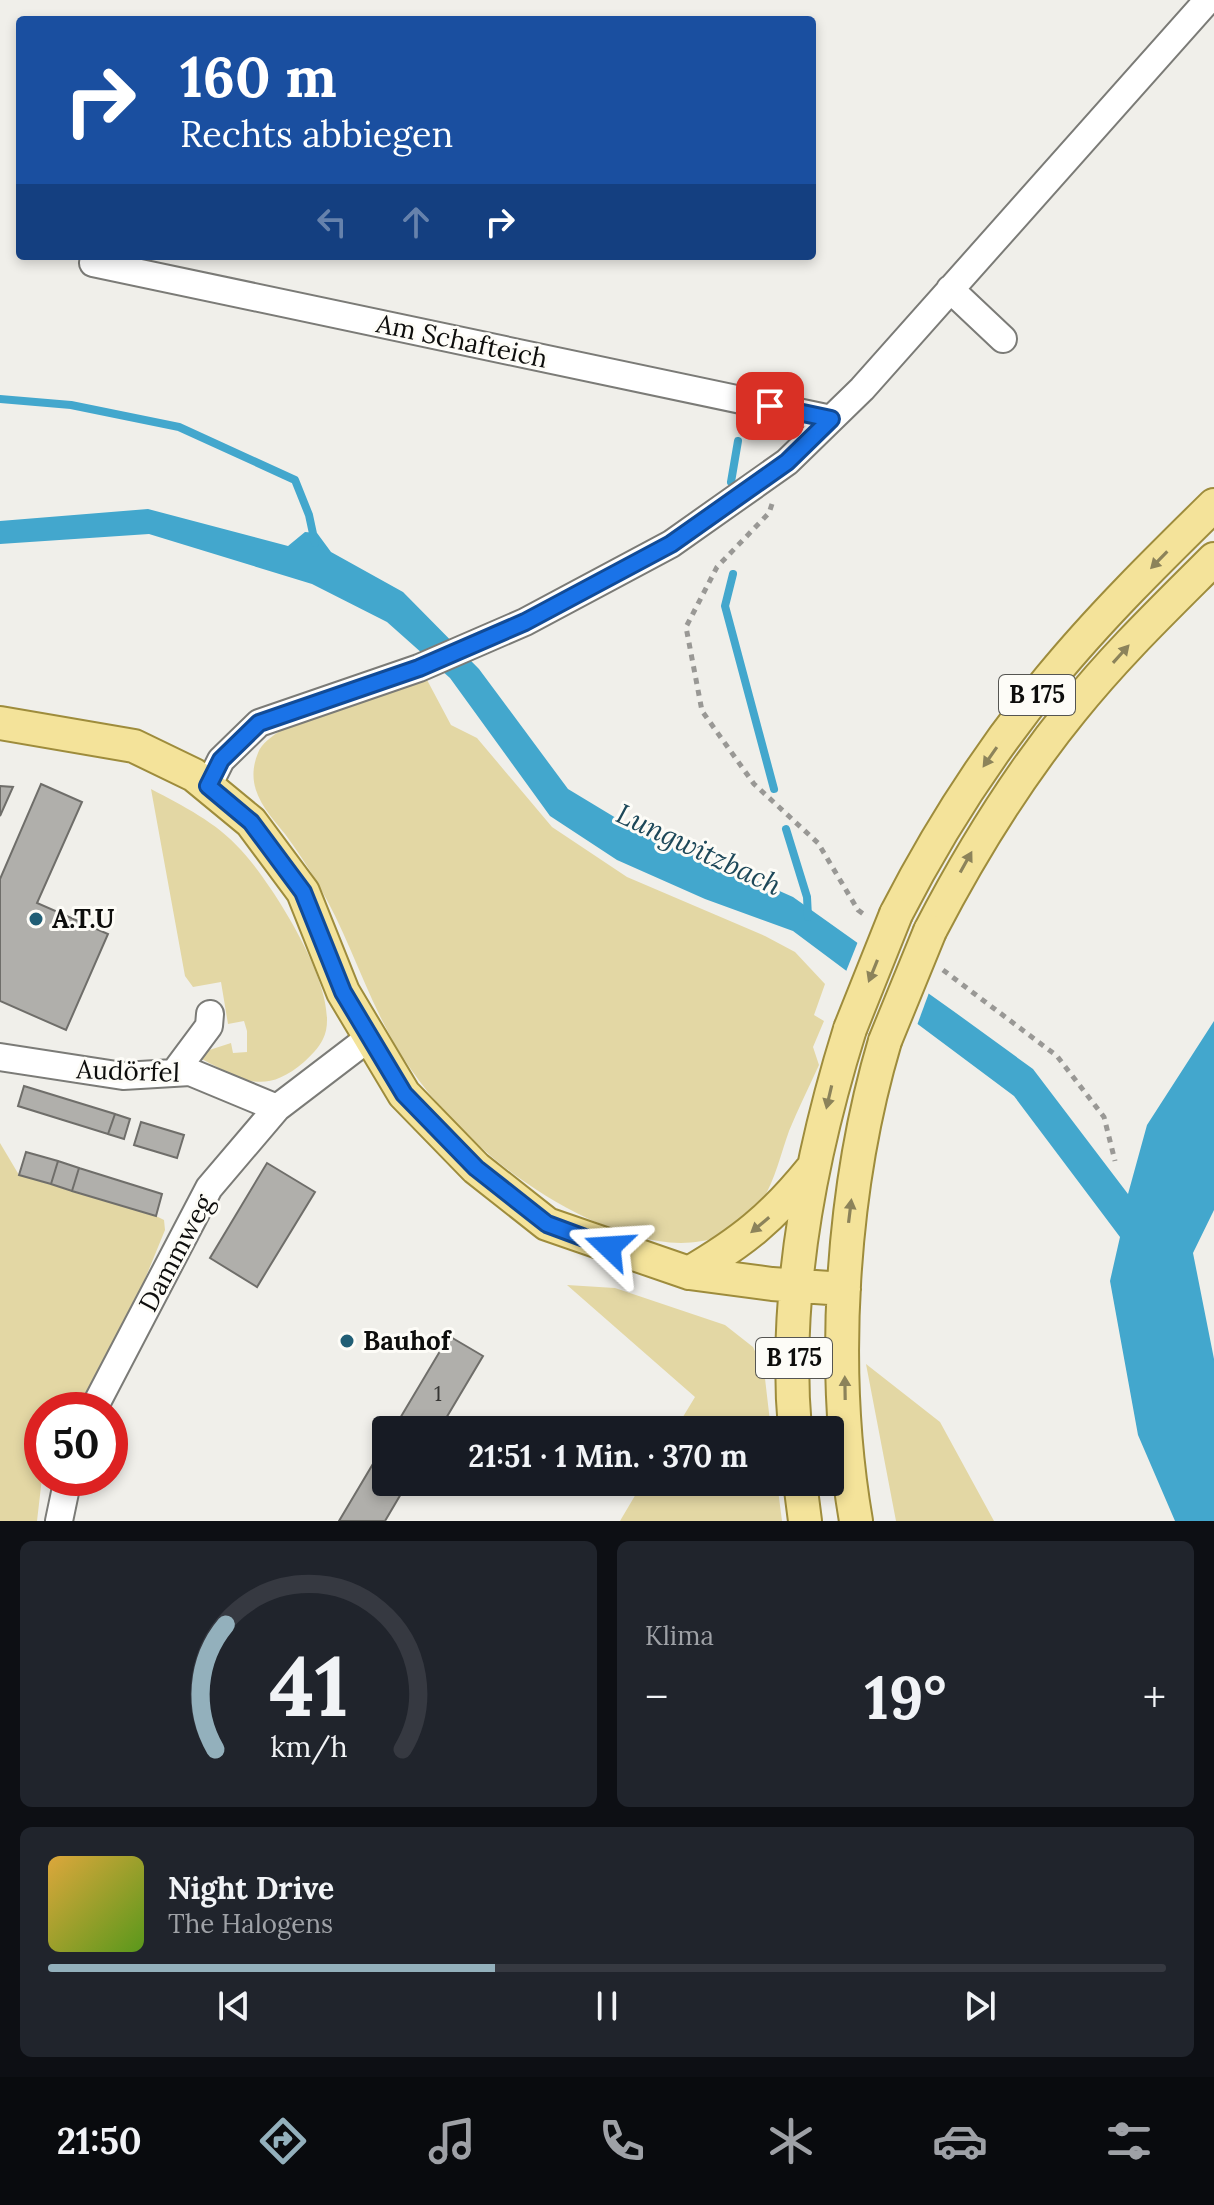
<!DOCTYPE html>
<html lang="de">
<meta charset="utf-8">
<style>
:root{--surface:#171b24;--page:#20242c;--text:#f1f3f6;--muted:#9ea1a6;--line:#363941;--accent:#93b0bc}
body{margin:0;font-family:Lora,serif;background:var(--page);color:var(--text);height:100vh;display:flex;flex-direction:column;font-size:30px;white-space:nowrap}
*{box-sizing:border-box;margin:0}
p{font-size:26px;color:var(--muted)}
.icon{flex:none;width:44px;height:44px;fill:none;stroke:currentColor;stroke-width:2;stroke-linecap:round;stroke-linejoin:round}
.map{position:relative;height:1521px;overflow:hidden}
.sheet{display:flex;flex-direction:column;gap:20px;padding:20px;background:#0d0f14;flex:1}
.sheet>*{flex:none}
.hud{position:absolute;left:16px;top:16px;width:800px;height:244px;border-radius:8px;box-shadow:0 4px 12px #0003;background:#1a4fa0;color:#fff;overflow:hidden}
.speed{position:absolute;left:24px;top:1392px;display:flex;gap:16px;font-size:40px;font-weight:700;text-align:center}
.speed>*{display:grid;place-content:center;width:104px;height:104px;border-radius:50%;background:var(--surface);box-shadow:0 4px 12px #0003;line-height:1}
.speed .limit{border:12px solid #d22;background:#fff;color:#111}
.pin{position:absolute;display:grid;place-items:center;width:68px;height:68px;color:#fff;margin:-34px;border-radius:16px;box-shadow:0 4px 12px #0006}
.me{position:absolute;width:88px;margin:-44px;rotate:290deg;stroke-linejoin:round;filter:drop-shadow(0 0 6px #0008)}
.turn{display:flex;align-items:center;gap:28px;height:168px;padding:0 32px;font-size:36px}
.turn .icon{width:104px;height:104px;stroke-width:2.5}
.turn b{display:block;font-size:56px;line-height:68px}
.lanes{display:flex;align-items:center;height:76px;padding:0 32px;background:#0003;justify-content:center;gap:40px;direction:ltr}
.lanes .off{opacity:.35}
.big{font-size:60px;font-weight:700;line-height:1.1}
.sheet .tile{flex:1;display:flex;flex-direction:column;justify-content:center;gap:12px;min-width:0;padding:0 28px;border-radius:12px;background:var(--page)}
.sheet .dial{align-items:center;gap:0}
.dial svg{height:208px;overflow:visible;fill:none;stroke:var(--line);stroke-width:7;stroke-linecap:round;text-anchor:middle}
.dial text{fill:var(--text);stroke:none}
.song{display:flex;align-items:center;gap:24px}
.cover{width:96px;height:96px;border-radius:12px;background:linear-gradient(135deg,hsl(40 70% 55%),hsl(90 70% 35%))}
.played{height:8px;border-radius:4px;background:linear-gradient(90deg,var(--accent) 40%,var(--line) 40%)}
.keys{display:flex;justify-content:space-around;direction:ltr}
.heat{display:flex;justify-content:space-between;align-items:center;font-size:44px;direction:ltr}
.sheet .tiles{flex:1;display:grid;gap:20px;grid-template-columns:1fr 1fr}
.tile:last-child{grid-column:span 2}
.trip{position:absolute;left:372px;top:1416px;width:472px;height:80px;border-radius:8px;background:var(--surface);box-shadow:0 4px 12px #0003;font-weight:700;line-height:80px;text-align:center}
.tabs{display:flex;height:128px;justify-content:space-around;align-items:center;background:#090b0e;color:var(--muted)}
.tabs .icon{width:56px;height:56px}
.tabs .current{color:var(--accent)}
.tabs b{font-size:36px;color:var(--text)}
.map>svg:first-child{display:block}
.green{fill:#e3d7a4}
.water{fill:#43a7cd}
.pier{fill:#f0efea}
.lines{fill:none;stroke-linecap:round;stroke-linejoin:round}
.stream{stroke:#43a7cd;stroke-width:8}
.building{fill:#b0afab;stroke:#6f6e6a;stroke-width:2}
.minor-casing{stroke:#7b7b77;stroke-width:30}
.major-casing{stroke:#9e8c3c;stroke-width:36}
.path{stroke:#999895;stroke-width:5;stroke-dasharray:6 6;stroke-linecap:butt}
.minor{stroke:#fff;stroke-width:26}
.major{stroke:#f4e39a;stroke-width:32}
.major-bridge-casing{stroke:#9e8c3c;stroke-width:36;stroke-linecap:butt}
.major-bridge{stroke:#f4e39a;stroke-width:32}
.oneway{fill:#8c835a}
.route-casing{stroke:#114b97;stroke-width:20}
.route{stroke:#1a73e8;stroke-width:14}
.poi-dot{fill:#215e75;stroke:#fdfcf7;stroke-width:3}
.labels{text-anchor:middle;stroke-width:6;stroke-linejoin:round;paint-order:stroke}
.number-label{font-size:22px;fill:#363634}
.shield{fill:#fdfcf7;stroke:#555552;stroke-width:2}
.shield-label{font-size:24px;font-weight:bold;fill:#0d0d0c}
.street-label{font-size:26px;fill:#0d0d0c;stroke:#fdfcf7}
.poi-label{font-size:26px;font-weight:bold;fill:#0d0d0c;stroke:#fdfcf7;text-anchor:start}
.water-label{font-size:28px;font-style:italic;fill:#1d4859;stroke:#fdfcf7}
</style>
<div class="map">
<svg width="1214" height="1521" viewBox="0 0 1214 1521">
<rect width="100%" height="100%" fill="#f0efea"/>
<path class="green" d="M426,678L451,725L477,738L552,827L627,877L765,936L795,952L825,984L814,1015L824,1021L813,1047L819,1065C809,1087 798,1109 789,1131C779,1159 773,1191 752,1214C685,1286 551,1207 492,1157C461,1131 433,1101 410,1068C370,1011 353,943 318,884C308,867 297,850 285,834C265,810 244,787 258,753C272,718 389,690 426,678Z
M151,789C183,806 216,822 241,850C271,882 345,996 323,1039C319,1048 310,1056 304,1062C261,1099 238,1077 194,1055L231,1043L233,1053L247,1052V1031L244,1021L228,1024L221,982L193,987L185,976Z
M0,1143L19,1175L156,1216L164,1220L165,1230L118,1345L76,1410H42V1478L37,1521H0Z
M567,1285L615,1288L725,1325L753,1347L764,1370L771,1430H675L695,1397Z
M866,1364L940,1422L994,1521H896Z
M643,1482H777L782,1521H620Z"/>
<path class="water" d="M148,509L288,546L305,532L317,533L331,552L403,592L479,669L568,789L621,821L793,897L956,1013L1033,1069L1128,1194L1147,1125L1214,1021V1210L1193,1253L1214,1359V1521H1175L1138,1435L1110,1281L1120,1237L1014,1096L793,931L705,899L617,860L550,816L450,678L387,622L312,584L149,534L0,544V521Z"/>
<path class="pier" d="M859,939L930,990L916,1028L845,974Z"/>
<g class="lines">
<path class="stream" d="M0,399L71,405L179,427L295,480L309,515L315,543
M731,482L738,441
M733,574L725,606L774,789
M786,829L807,897L808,917"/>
</g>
<path class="building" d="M41,784L82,802L37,903L108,934L66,1030L0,1001V879Z
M0,786L13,787L0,816Z
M24,1086L115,1114L108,1134L18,1106Z
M115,1114L130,1119L124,1139L108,1134Z
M141,1122L184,1135L177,1158L134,1145Z
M26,1152L58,1161L51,1184L19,1175Z
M58,1161L79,1168L72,1191L51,1184Z
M267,1163L315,1192L257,1287L210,1258Z
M79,1168L162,1194L156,1216L72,1191Z
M449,1336L483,1356L439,1430H393Z
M386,1442V1482H408L385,1521H339Z"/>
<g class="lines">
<g class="minor-casing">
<path id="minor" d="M93,263L831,419
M950,289L1003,339
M208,786L221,760L259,723L419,668L525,622L671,544L787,462L862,389L1208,0
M0,1057L123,1076L190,1072L277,1108
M174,1073L209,1026L210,1014
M93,1410L209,1188L277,1108L370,1037
M59,1521L68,1478"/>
</g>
<g class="major-casing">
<path id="major" d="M0,723L134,746L194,775L251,822L303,892L343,992L404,1094L476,1168L547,1224L689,1273L772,1284L844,1289
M896,914C939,830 990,751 1050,678C1100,617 1158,560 1214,505
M930,931C971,852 1015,780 1072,710C1115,656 1165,608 1214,559
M689,1273C742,1242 772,1218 811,1170
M795,1430C783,1295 810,1157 850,1029
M800,1482L805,1521
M856,1521C830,1369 841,1189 885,1041"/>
</g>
<path class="path" d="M772,504L769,513L717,567L686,627L702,711L754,784L818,843L858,910L866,916
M943,970L1057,1056L1104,1117L1115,1161"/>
<use href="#minor" class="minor"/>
<use href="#major" class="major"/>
<g class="major-bridge-casing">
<path id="major-bridge" d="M850,1029L896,914
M885,1041L930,931"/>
</g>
<use href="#major-bridge" class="major-bridge"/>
</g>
<defs><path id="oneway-solid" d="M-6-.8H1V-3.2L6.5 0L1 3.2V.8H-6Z" transform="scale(2)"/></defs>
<g class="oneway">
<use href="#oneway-solid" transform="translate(1159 560) rotate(134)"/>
<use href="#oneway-solid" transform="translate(1121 654) rotate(-48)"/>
<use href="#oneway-solid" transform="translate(990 757) rotate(125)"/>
<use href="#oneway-solid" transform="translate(966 862) rotate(-61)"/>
<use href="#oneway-solid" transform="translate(873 971) rotate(112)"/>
<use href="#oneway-solid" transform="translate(829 1097) rotate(103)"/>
<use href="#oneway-solid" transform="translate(850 1211) rotate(-83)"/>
<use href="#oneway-solid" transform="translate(760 1225) rotate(140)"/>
<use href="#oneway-solid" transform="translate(845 1388) rotate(-91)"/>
</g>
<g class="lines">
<g class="route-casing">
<path id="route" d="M609,1247L547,1224L476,1168L404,1094L343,992L303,892L251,822L208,786L221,760L259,723L419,668L525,622L671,544L787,462L831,419L770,406"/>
</g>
<use href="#route" class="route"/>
</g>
<g class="poi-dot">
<circle cx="36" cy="919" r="8"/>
<circle cx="347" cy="1341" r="8"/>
</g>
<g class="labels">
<g class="number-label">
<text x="438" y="1401">1</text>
</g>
<g class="shield">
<rect x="999" y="675" width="76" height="40" rx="6"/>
<rect x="756" y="1338" width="76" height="40" rx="6"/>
</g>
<g class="shield-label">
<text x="1037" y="703">B 175</text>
<text x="794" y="1366">B 175</text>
</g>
<g class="street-label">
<text transform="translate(462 341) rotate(12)" y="9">Am Schafteich</text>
<text transform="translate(128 1071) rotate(2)" y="9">Audörfel</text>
<text transform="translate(176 1253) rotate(-62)" y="9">Dammweg</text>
</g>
<g class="poi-label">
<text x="52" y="928">A.T.U</text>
<text x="363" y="1350">Bauhof</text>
</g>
<g class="water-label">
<text transform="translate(699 849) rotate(25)" y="10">Lungwitzbach</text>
</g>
</g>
</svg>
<div class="speed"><div class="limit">50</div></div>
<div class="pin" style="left:770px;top:406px;background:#d93025"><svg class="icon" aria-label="arrive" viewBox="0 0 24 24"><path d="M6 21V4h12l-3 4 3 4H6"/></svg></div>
<svg class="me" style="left:609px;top:1247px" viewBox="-20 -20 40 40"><path d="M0-17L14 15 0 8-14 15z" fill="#1a73e8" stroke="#fff" stroke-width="4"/></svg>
<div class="trip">21:51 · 1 Min. · 370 m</div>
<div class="hud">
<div class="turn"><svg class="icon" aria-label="right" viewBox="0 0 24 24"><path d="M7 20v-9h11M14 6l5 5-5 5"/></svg><div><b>160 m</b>Rechts abbiegen</div></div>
<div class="lanes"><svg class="icon off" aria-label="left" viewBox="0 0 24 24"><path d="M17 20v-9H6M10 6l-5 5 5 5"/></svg><svg class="icon off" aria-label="ahead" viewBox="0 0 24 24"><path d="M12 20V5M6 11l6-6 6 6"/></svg><svg class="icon" aria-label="right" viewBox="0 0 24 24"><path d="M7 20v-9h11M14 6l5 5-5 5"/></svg></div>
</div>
</div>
<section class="sheet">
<div class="tiles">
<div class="tile dial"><svg viewBox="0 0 100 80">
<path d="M14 69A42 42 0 1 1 86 69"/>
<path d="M14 69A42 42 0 0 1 18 21" stroke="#93b0bc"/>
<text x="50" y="56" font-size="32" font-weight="700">41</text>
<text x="50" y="72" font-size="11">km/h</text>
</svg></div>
<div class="tile"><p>Klima</p>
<div class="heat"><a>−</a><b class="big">19°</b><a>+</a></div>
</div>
<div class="tile">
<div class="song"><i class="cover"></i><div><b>Night Drive</b><p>The Halogens</p></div></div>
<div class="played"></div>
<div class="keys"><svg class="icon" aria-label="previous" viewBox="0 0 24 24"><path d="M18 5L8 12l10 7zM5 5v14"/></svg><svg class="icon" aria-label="pause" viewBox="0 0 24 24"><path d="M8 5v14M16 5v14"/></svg><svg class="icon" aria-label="next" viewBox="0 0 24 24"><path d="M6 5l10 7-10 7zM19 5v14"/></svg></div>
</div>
</div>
</section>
<nav class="tabs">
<b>21:50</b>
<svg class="icon current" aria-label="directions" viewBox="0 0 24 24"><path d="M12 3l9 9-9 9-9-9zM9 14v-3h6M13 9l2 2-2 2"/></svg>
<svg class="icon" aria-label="music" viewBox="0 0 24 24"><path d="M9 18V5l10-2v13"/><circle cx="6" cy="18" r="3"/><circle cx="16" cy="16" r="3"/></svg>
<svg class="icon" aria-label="phone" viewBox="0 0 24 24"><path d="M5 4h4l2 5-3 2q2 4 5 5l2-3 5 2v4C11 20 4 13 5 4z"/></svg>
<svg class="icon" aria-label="climate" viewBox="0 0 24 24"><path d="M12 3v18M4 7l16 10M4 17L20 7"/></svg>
<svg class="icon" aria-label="car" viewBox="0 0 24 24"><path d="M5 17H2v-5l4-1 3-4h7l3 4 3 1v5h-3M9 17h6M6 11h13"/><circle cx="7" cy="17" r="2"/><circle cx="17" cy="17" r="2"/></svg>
<svg class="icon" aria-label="filters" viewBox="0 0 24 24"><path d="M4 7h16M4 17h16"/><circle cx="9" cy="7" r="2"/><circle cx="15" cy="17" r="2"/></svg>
</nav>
